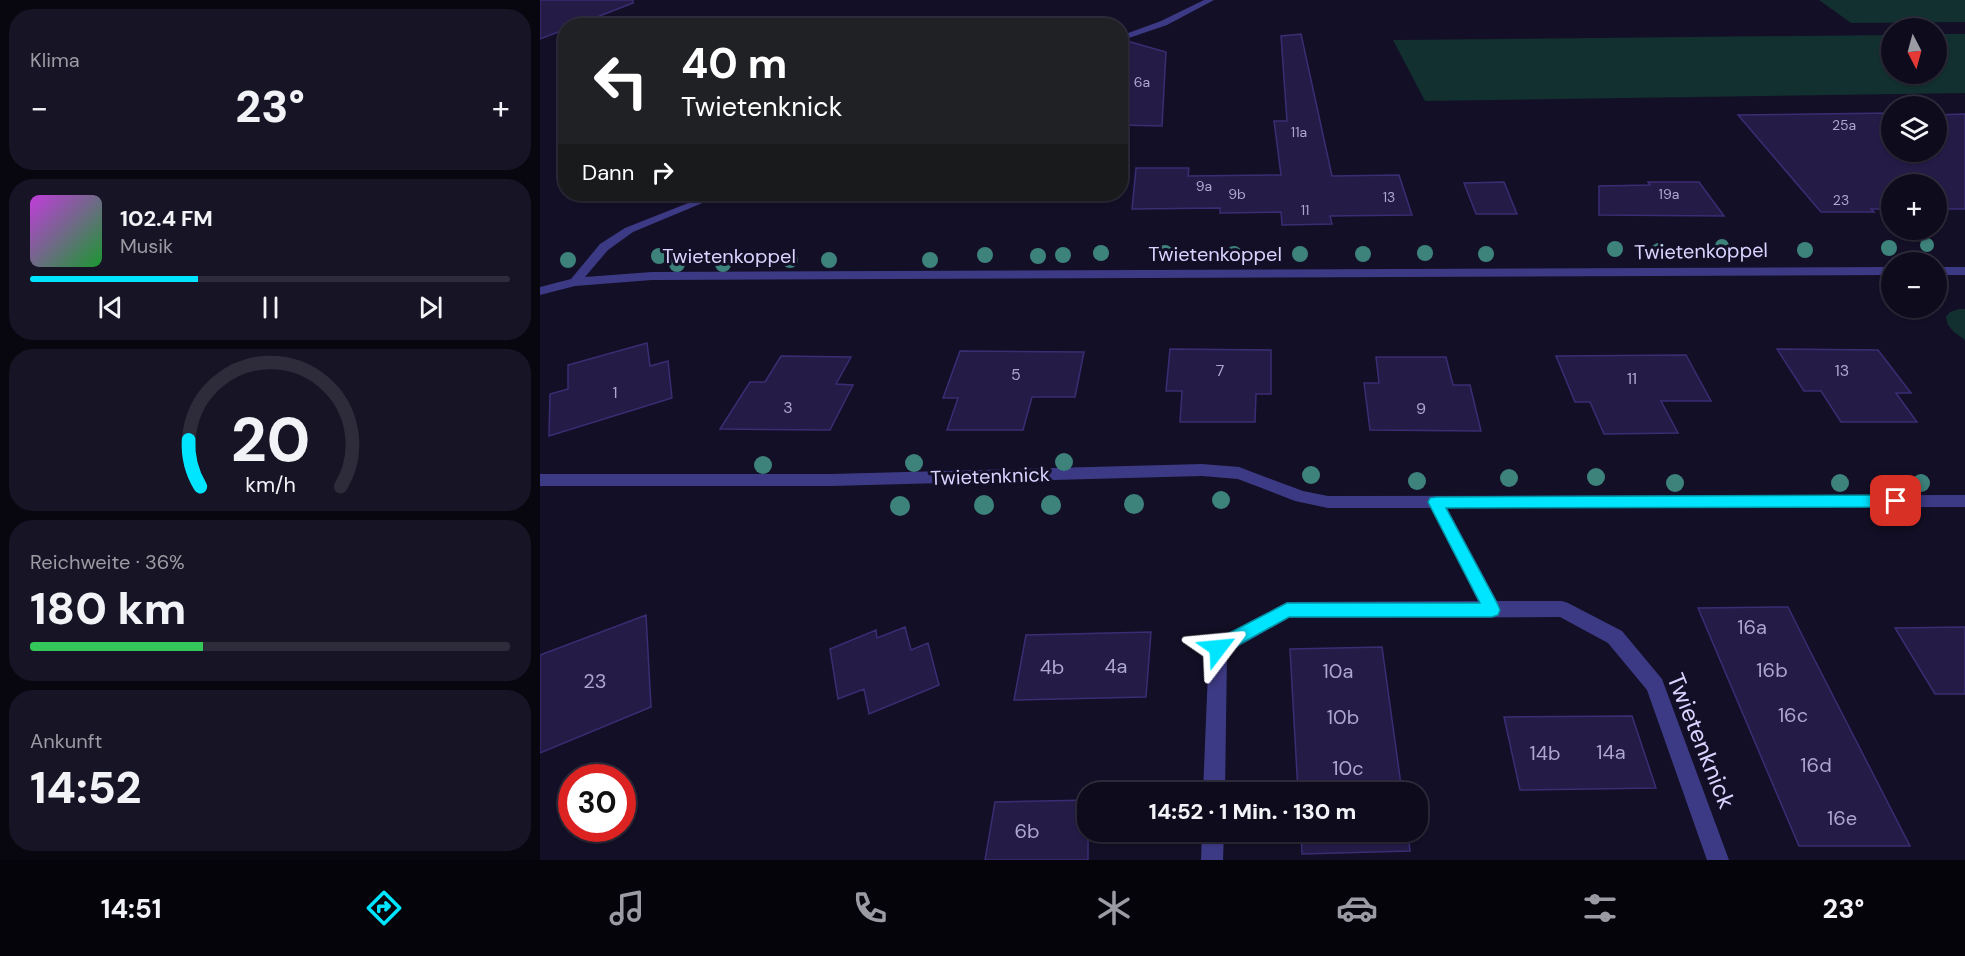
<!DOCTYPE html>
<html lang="de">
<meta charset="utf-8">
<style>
:root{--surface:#0e0b1c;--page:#171425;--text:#f1f3f6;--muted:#9b9ba3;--line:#2e2b3b;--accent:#00e5ff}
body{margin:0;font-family:"DM Sans",sans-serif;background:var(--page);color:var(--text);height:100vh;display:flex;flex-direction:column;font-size:22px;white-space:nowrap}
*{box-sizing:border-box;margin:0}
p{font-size:20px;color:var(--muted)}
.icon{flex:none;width:33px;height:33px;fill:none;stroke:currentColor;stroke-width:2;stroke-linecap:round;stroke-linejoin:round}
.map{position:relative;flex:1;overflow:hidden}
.side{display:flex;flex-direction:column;gap:9px;padding:9px;background:#08060f;width:540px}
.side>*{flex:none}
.top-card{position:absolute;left:18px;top:18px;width:570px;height:183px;border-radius:24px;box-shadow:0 2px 4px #0004,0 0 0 2px var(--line);background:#202124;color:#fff;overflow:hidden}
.needle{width:39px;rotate:174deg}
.fabs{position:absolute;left:1341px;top:18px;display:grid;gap:12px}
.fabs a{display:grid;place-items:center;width:66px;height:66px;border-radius:50%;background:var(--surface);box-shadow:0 2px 4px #0004,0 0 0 2px var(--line);font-size:30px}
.speed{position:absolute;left:18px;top:764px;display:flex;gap:12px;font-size:30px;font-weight:700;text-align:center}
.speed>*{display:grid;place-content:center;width:78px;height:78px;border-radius:50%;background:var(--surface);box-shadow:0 2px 4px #0004,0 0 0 2px var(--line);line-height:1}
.speed .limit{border:9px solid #d22;background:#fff;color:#111}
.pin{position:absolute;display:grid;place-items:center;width:51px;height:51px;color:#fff;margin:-26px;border-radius:12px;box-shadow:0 3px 9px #0006}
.me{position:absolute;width:66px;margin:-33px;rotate:61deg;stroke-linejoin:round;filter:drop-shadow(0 0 4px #0008)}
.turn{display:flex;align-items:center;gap:21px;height:126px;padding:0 24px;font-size:27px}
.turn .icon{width:78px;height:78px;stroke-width:2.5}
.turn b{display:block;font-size:42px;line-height:51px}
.then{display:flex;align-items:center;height:57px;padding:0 24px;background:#0003;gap:12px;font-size:22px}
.big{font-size:45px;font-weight:800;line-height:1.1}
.side .tile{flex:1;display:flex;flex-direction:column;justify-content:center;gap:9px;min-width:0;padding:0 21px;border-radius:24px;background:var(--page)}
.side .dial{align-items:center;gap:0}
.dial svg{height:156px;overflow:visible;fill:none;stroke:var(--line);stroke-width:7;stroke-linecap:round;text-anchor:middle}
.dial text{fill:var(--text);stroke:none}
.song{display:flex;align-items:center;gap:18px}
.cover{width:72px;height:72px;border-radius:9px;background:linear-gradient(135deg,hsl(290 70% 55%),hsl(130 70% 35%))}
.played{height:6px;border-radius:3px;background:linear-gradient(90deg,var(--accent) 35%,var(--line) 35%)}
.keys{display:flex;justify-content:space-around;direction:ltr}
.heat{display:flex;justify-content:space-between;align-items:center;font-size:33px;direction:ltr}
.charge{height:9px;border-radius:4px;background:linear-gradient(90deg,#34c759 36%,var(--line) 0)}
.trip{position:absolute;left:537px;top:782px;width:351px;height:60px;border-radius:24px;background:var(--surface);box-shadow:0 2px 4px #0004,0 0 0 2px var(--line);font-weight:800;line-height:60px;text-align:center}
.tabs{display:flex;height:96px;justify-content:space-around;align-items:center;background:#06040b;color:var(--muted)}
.tabs .icon{width:42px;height:42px}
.tabs .selected{color:var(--accent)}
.tabs b{font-size:27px;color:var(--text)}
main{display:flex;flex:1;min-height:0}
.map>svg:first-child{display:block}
.green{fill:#12302f}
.building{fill:#241b47;stroke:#3b2d73;stroke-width:1.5}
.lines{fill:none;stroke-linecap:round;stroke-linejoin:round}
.minor{fill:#3d3a85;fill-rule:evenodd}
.tree{fill:#3d827b}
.route{fill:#00e5ff;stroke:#0095a6;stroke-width:1.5}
.labels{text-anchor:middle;stroke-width:6;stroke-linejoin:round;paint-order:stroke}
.far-number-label{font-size:14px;fill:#aca6d1}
.number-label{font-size:16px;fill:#aca6d1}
.street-label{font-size:20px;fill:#d9d4ff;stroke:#130f26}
.near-number-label{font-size:20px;fill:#aca6d1}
.near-street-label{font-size:24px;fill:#d9d4ff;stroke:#130f26}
</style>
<main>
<section class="side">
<div class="tile"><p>Klima</p>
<div class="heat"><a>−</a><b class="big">23°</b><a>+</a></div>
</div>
<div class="tile">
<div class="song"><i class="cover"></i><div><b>102.4 FM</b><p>Musik</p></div></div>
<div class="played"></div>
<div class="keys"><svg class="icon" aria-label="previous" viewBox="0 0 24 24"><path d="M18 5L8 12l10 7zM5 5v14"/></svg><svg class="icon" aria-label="pause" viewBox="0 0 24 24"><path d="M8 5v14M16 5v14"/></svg><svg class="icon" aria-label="next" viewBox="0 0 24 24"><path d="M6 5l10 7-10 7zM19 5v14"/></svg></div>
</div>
<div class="tile dial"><svg viewBox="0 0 100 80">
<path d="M14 69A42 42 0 1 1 86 69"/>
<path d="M14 69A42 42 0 0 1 8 45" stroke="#00e5ff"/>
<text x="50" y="56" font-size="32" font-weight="700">20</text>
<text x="50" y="72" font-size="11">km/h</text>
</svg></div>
<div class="tile"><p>Reichweite · 36%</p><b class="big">180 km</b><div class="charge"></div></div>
<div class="tile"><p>Ankunft</p><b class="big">14:52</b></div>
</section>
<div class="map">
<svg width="1425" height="860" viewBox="0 0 1425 860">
<rect width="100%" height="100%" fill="#130f26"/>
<path class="green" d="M1279,0H1425V22L1311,23Z
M1397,34H1425V93L885,101L853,40L1351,35L1352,74H1396Z
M1419,309H1425V340L1414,332L1408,325L1406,317L1410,312Z"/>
<path class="building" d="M0,0H93V3L34,26H26V29L0,39Z
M761,34L792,176L859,175L872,215L790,216L792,224L742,225L741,212L680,213V208L592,209L596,168H649L648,176L741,175L734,121H747L741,36Z
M587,41L626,52L622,126L580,125V43Z
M1352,113V152H1396V115L1425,114V209H1396V184H1352V209H1331L1334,212H1281L1198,115Z
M964,182L977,214H936L924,183Z
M1108,182H1159L1184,216L1059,215V186L1110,185Z
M107,343L110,366L128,361L132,398L9,436L10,394L28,389V365Z
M630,349L731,350V394H716L715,422H640L642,391H626Z
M1237,349L1338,350L1371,393H1356L1377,422H1301L1281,391H1264Z
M420,351L544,352L535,397H492L483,430H407L418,398H403Z
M1146,355L1171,401H1121L1138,433L1064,434L1050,402H1035L1016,356Z
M241,356L311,357L296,384L313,385L290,430L180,429L210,382H225Z
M836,357H906L913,385H930L941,431L830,430L824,383H839Z
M1248,607L1268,647L1370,846H1259L1158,608Z
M106,615L111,707L0,753V655Z
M365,627L371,650L388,643L399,685L329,714L324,689L298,699L290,649L336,630L337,638Z
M1425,627V694H1395L1355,628Z
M611,632L606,697L474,700L486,635Z
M842,647L862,792H758L750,649Z
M1092,716L1116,788L980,790L964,717Z
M548,800V860H445L455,802Z
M761,831H868L870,851L762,854Z"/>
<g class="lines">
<path class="minor" d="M664,0H674L627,25L580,41V36L621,21Z
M171,194H184L93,232L68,250L45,277L112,272L1352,267V275L112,280L35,286L0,295V287L31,279L60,244L85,228Z
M1396,267H1425V275H1396Z
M662,464L699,467L763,491L788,496L1425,495V507L907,508L957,601H1022L1028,603L1082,631L1122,679L1189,860H1167L1107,690L1068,643L1020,617L749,618L687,653L685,792H663L669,648L671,642L747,602L938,601L891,508H788L755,501L698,479L662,476L291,486H0V474H291Z
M662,831H684L683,860H661Z"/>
</g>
<g class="tree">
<circle cx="1387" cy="245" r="7"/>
<circle cx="1182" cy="246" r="7"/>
<circle cx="1349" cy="248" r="8"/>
<circle cx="1075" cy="249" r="8"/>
<circle cx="1265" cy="250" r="8"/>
<circle cx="1119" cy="251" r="8"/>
<circle cx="561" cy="253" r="8"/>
<circle cx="625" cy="253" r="8"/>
<circle cx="885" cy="253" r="8"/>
<circle cx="694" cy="254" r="8"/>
<circle cx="760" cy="254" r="8"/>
<circle cx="823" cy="254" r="8"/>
<circle cx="946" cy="254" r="8"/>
<circle cx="445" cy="255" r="8"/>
<circle cx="523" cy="255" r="8"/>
<circle cx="119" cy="256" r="8"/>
<circle cx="498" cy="256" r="8"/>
<circle cx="28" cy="260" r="8"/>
<circle cx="250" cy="260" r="8"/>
<circle cx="289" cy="260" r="8"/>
<circle cx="390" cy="260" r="8"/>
<circle cx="137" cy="264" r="8"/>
<circle cx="183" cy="264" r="8"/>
<circle cx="524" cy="462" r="9"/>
<circle cx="374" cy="463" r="9"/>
<circle cx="223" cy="465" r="9"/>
<circle cx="771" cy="475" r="9"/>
<circle cx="1056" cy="477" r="9"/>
<circle cx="969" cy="478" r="9"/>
<circle cx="877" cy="481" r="9"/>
<circle cx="1135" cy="483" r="9"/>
<circle cx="1300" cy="483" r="9"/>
<circle cx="1381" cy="483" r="9"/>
<circle cx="681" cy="500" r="9"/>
<circle cx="594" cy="504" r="10"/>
<circle cx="444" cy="505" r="10"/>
<circle cx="511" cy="505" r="10"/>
<circle cx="360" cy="506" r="10"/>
</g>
<path class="route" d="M1356,495L1361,497L1363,501L1361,505L1356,507L906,508L958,605L960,610L958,615L952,617H749L684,653L678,655L672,653L669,648L672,642L747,603H940L888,502L890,498L896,497Z"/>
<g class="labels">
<g class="far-number-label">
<text x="602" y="87">6a</text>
<text x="1304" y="130">25a</text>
<text x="759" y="137">11a</text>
<text x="664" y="191">9a</text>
<text x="697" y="199">9b</text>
<text x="1129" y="199">19a</text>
<text x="849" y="202">13</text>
<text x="1301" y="205">23</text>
<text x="765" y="215">11</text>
</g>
<g class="number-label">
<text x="680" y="376">7</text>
<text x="1302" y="376">13</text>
<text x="476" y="380">5</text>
<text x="1092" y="384">11</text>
<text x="75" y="398">1</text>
<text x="248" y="413">3</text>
<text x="881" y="414">9</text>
</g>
<g class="street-label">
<text transform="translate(1161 251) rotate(-1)" y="7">Twietenkoppel</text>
<text x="675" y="261">Twietenkoppel</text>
<text x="189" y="263">Twietenkoppel</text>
<text transform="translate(450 476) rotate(-2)" y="7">Twietenknick</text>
</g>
<g class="near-number-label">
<text x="1212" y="634">16a</text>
<text x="576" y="673">4a</text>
<text x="512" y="674">4b</text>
<text x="1232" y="677">16b</text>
<text x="798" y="678">10a</text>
<text x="55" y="688">23</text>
<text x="1253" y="722">16c</text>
<text x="803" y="724">10b</text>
<text x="1071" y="759">14a</text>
<text x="1005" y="760">14b</text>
<text x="1276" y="772">16d</text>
<text x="808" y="775">10c</text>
<text x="1302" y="825">16e</text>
<text x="487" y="838">6b</text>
</g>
<g class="near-street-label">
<text transform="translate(1161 741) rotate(68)" y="8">Twietenknick</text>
</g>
</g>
</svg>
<div class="fabs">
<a><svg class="needle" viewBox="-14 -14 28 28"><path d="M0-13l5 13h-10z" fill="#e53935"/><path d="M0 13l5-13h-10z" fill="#9b9ba3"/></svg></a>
<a><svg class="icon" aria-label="layers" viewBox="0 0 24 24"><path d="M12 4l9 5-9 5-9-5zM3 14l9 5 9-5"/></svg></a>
<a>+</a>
<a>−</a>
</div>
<div class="speed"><div class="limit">30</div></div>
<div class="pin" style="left:1356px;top:501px;background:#d93025"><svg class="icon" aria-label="arrive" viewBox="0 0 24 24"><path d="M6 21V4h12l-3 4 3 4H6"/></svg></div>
<svg class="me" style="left:678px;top:648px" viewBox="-20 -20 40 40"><path d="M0-17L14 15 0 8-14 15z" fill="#00e5ff" stroke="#fff" stroke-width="4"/></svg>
<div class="trip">14:52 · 1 Min. · 130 m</div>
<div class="top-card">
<div class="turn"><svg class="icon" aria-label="left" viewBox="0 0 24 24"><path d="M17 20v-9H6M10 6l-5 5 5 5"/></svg><div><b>40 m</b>Twietenknick</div></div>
<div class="then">Dann<svg class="icon" aria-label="right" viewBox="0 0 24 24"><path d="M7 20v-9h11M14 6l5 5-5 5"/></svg></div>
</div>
</div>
</main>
<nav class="tabs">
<b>14:51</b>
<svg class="icon selected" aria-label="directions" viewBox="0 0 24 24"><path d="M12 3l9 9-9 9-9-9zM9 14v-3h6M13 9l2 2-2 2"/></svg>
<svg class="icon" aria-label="music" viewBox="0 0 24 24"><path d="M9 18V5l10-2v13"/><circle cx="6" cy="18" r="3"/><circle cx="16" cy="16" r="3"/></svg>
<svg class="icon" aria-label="phone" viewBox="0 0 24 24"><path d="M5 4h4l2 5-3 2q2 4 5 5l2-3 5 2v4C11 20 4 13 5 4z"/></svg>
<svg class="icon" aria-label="climate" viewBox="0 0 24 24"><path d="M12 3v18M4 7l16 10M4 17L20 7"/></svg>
<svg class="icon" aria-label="car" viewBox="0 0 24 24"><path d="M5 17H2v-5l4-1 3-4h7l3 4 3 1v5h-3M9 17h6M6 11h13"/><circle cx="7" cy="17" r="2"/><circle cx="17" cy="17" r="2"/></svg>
<svg class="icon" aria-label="filters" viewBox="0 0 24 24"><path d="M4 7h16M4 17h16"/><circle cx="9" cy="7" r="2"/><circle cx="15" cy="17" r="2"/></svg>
<b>23°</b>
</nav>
